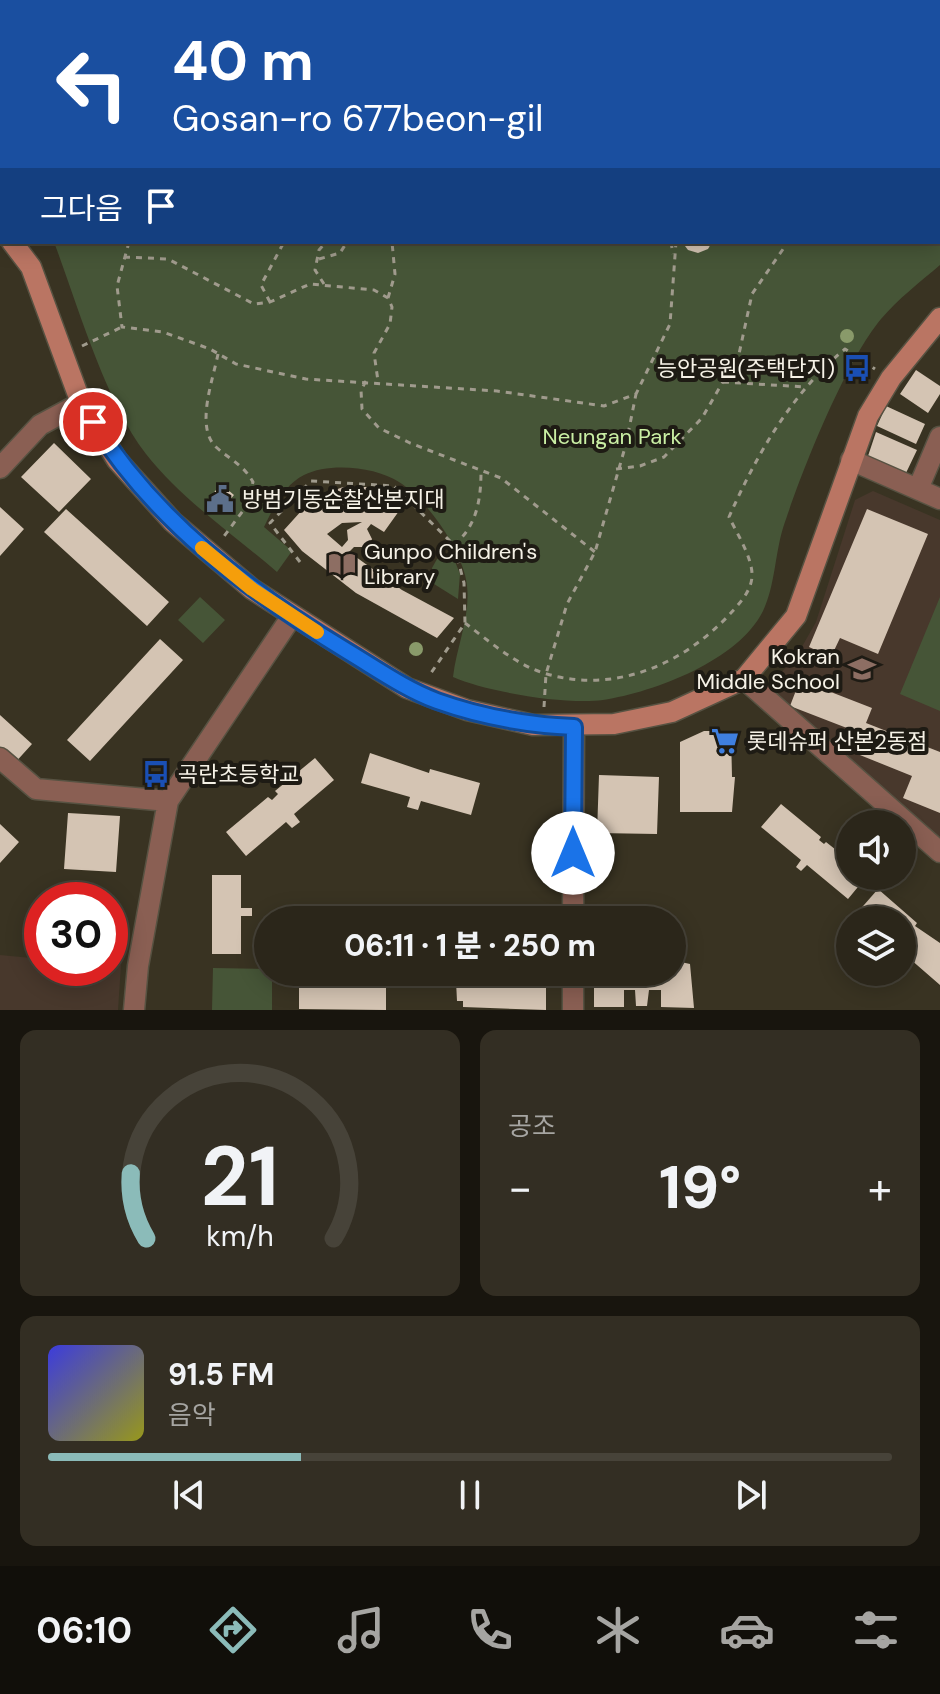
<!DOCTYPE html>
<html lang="ko">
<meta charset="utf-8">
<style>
:root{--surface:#2b261a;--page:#332e23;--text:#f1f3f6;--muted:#a6a5a2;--line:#474339;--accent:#8bbbb9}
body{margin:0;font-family:"DM Sans","Noto Sans KR",sans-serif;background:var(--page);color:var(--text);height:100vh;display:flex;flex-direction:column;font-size:30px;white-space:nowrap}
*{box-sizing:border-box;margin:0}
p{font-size:26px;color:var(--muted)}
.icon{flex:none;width:44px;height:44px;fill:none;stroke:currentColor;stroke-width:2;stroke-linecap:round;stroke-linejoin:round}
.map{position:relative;height:1010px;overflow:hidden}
.sheet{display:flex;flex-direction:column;gap:20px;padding:20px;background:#18150e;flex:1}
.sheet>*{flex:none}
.guide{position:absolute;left:0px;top:0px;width:940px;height:244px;box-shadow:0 4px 20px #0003,0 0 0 2px var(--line);background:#1a4fa0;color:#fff;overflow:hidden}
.buttons{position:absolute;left:836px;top:810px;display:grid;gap:16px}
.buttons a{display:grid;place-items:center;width:80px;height:80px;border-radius:50%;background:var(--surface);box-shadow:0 4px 20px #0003,0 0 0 2px var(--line);font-size:40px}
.speed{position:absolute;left:24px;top:882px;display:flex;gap:16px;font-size:40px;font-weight:700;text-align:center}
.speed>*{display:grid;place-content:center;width:104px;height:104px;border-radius:50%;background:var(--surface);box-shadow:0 4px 20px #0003,0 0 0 2px var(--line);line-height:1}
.speed .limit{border:12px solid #d22;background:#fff;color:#111}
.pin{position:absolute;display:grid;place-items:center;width:68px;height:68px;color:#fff;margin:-34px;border:4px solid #fff;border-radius:50%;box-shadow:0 2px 8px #0007}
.me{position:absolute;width:88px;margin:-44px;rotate:0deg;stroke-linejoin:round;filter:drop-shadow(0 0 6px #0008)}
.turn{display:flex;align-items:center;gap:28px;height:168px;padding:0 40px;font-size:36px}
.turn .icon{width:104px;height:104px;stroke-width:2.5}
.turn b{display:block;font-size:56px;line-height:68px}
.then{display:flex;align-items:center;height:76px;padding:0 40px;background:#0003;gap:16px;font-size:30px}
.big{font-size:60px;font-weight:800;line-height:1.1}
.sheet .tile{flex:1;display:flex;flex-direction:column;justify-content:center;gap:12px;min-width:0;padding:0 28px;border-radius:16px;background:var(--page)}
.sheet .dial{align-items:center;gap:0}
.dial svg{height:208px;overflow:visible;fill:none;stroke:var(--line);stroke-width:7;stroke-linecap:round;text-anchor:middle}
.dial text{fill:var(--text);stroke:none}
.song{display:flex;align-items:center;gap:24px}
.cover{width:96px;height:96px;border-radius:12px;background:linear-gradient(135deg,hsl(240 70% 55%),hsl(60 70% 35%))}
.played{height:8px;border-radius:4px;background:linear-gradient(90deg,var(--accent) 30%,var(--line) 30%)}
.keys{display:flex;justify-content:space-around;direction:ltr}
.heat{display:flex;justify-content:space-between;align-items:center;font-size:44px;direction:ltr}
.sheet .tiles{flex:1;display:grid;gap:20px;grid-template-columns:1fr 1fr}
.tile:last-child{grid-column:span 2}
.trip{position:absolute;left:254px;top:906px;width:432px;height:80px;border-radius:40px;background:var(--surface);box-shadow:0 4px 20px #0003,0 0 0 2px var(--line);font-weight:800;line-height:80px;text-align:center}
.menu{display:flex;height:128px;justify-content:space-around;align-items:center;background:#110f0a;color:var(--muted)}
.menu .icon{width:56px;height:56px}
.menu .current{color:var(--accent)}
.menu b{font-size:36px;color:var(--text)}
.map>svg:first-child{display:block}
.education{fill:#48382c}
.green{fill:#465537}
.building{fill:#d4c4b3;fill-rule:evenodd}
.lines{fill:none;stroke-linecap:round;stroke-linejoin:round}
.street-casing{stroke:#575242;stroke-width:23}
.secondary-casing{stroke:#575242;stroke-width:23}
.path{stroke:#a09b8d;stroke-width:3;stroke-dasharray:6 6;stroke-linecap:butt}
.street{stroke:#8a5f53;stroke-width:20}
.secondary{stroke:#ba7563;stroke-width:20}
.tree{fill:#899a6a}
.route-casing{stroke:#114b97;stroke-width:20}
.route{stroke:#1a73e8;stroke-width:14}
.slow{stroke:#f59e0b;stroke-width:14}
.labels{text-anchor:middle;stroke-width:8;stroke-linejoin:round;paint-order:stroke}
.poi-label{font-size:22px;fill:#f6f2e7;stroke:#1e1b14;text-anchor:start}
.park-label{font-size:22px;fill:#caefa4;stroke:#1e1b14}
</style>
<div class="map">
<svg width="940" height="1010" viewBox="0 0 940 1010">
<rect width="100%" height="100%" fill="#393322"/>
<path class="education" d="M873,491L940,520V840L772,695L773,680L795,659L816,622L855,500Z
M0,955L42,959V968L121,965L118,1010H0Z"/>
<path class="green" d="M660,0H940V265C920,282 898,299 881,319C845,362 801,473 783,528C775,554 775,586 763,611C739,660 655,692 603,700C566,705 487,692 453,677C457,643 474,609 465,575C457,544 427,500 399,482C376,467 330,462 304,475C285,484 273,508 264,527L292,551L277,572C233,534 181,499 146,454C105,401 78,306 54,242H938V2H658Z
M452,554L460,574L458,599L434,584L432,568L437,559Z
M200,597L225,620L203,643L178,620Z
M940,597V711L900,694Z
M213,968L268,969L272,972V1010H212Z"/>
<path class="building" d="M682,242H712L708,249L698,253L688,250Z
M916,370L940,386V394L928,413L900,394Z
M886,406L925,424L916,444L877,426Z
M876,432L917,450L906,473L868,456Z
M54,443L91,479L59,512L21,477Z
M221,484L234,495L219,513L206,502Z
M343,487H370L404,504L384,532L371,524L367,529L372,539L369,547H354L349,552L402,590L454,618L437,638L356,593L302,551L284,530L312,499ZM362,522L347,530L348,540L342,547L327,534L342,523Z
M0,507L24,529L0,556Z
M66,509L169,602L147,626L44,532Z
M867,509L928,534L878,654L840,638L831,657L809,647Z
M160,639L183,660L90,761L67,740Z
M800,680L872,708L866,723L940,752V813L903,798L912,776L845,749L852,730L790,706Z
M0,715L32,744L13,765L0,753Z
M704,731H731L732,777H735L732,812H680V742Z
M370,753L429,773L430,769L480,783L471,815L421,801L418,810L407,807L410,797L361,783Z
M315,758L334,780L294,814L300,822L292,828L286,822L246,856L226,832L268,797L272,800L278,794L275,791Z
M599,775L659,777L657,834L597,833Z
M781,804L821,837L819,840L824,844L826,842L850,861V876H867L848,899L807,865L801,871L796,867L801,860L761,827Z
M68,813L120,816L116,872L64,869Z
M0,824L19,842L0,863Z
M212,875H241V908H252V916H241V954H212Z
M878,889L917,923L915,926L940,943V985L902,952V920H865L857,913Z
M672,960L690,964L694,1008L661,1007V990H649L647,1006H636L635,990H624V1007H594V976L598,972H672Z
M451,972L497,974V986H546V1010L463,1007V1001H457L456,981H451Z
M299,975L337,976V980L348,981V976L386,977V1010L299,1009Z"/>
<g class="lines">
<g class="street-casing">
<path id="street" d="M851,460L940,499
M0,468L40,425L81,403
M918,489L940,437
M744,679L940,852
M0,758L36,789L168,801
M573,920L574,727
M134,1010L138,966L168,801L292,616
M573,1010V972"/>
</g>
<g class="secondary-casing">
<path id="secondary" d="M0,227L2,230
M12,242L31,267L81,403L117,460L173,522L252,589L407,688L467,710L533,725L614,724L672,712L744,679L796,616L868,416L891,378L940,318"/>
</g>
<path class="path" d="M247,0L249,2
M359,0L361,2
M310,2L311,0
M339,2H342
M938,88L940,86
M129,242L117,286L122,327L163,332L210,349L236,364L306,379L497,391L604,406L636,394L670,324L676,242
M671,242L673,254
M124,257L168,259L254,304L270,302L310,284L374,290L388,298L392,307L390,324L374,353L378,381
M319,259L340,253L347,242
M324,284L315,270L319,250L326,242
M388,298L395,274L392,242
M270,302L261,285L284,242
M82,346L122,327
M218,354C213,380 195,427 216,447C230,460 243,464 253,482L245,508L222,539
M366,381L361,390L362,409L379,428L410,443L501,478L595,552
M723,382L806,387
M616,469L640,466L664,457L702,418L739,354L752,294L788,242
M454,545C477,526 481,499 481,471
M300,562L270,523L311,481L394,486L454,545L464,583L465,623L429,676
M465,623C489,641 517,666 547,674C615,694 683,664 729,615C739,604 753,590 752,573C751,556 737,533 729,517C757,454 791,394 845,349L875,369
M544,707L546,674L567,604L595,552L626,444L636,394"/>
<use href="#street" class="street"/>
<use href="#secondary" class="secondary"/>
</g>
<g class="tree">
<circle cx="847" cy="336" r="7"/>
<circle cx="416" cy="649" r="7"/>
</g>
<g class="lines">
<g class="route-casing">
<path id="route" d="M93,422C155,521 248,591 347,651C377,669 405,689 437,701C482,717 527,725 574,727L573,853"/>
</g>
<use href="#route" class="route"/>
<path class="slow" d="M202,548L252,589L317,632"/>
</g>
<defs>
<g id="bus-bare" transform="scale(2.16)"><path d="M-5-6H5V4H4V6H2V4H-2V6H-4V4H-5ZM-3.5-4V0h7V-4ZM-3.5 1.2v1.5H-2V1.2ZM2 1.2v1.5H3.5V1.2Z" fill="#1a4fb4" stroke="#1e1b14" stroke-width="2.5" paint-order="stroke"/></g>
<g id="civic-bare" transform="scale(2.16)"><path d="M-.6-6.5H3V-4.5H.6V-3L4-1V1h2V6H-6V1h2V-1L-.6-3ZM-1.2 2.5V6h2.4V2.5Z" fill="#5c6f8a" stroke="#1e1b14" stroke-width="2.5" paint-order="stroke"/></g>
<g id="library-bare" transform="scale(2.16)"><path d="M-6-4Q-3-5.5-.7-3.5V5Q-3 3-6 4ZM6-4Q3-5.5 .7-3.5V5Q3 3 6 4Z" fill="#8d6e63" stroke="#1e1b14" stroke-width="2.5" paint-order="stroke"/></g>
<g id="school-bare" transform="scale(2.16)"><path d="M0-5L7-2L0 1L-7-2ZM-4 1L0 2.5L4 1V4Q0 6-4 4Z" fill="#8d6e63" stroke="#1e1b14" stroke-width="2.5" paint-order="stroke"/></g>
<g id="supermarket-bare" transform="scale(2.16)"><path d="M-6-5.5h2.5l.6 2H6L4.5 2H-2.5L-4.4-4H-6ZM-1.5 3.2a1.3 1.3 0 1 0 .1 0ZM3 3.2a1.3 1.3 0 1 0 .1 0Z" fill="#3f7fe0" stroke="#1e1b14" stroke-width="2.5" paint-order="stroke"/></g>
</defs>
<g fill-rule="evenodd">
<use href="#bus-bare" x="857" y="368"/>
<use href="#civic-bare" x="220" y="499"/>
<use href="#library-bare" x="342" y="564"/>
<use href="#school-bare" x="862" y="669"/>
<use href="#supermarket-bare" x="725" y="741"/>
<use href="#bus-bare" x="156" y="774"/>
</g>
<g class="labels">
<g class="poi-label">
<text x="835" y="376" text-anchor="end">능안공원(주택단지)</text>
<text x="242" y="507">방범기동순찰산본지대</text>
<text x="364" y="559">Gunpo Children's<tspan x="364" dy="25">Library</tspan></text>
<text x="840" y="664" text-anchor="end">Kokran<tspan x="840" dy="25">Middle School</tspan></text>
<text x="747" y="749">롯데슈퍼 산본2동점</text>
<text x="178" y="782">곡란초등학교</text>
</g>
<g class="park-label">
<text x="612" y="444">Neungan Park</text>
</g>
</g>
</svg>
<div class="buttons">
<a><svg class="icon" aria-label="sound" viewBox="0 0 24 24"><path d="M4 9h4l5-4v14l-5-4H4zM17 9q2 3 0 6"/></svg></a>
<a><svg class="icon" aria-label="layers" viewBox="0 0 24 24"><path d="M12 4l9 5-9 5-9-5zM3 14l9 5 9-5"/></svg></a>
</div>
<div class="speed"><div class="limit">30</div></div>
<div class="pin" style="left:93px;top:422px;background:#d93025"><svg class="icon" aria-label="arrive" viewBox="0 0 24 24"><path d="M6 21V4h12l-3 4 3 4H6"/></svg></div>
<svg class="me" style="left:573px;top:853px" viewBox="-20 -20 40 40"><circle r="19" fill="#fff"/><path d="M0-13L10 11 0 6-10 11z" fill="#1a73e8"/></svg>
<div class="trip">06:11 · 1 분 · 250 m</div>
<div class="guide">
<div class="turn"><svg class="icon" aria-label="left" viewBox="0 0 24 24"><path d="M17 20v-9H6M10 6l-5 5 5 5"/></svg><div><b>40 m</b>Gosan-ro 677beon-gil</div></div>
<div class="then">그다음<svg class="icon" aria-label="arrive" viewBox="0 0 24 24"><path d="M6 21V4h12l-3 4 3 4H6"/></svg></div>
</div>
</div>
<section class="sheet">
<div class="tiles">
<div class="tile dial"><svg viewBox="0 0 100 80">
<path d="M14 69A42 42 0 1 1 86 69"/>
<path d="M14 69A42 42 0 0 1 8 44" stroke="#8bbbb9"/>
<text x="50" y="56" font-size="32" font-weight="700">21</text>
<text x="50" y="72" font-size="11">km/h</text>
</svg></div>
<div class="tile"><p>공조</p>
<div class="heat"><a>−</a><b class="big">19°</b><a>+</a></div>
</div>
<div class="tile">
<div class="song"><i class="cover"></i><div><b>91.5 FM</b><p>음악</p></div></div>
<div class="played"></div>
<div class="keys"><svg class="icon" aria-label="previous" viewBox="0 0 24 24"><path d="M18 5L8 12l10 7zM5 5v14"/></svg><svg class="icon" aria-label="pause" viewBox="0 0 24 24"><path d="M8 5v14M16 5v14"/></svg><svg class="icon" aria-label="next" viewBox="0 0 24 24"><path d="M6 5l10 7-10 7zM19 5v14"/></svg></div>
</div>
</div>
</section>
<nav class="menu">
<b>06:10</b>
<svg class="icon current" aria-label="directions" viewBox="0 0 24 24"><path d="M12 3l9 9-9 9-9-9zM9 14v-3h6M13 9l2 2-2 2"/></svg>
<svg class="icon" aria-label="music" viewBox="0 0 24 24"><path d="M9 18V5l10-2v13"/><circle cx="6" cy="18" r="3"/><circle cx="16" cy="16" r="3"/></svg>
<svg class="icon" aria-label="phone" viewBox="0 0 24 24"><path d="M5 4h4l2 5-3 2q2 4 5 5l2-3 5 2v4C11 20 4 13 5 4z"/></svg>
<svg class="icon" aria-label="climate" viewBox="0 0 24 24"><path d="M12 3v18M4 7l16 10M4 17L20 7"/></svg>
<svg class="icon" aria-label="car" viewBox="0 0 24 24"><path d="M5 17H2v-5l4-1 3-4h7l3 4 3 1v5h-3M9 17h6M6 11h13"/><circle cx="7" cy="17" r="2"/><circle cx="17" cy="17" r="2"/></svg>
<svg class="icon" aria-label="filters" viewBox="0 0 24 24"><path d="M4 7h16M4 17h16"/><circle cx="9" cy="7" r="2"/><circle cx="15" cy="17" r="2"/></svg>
</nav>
